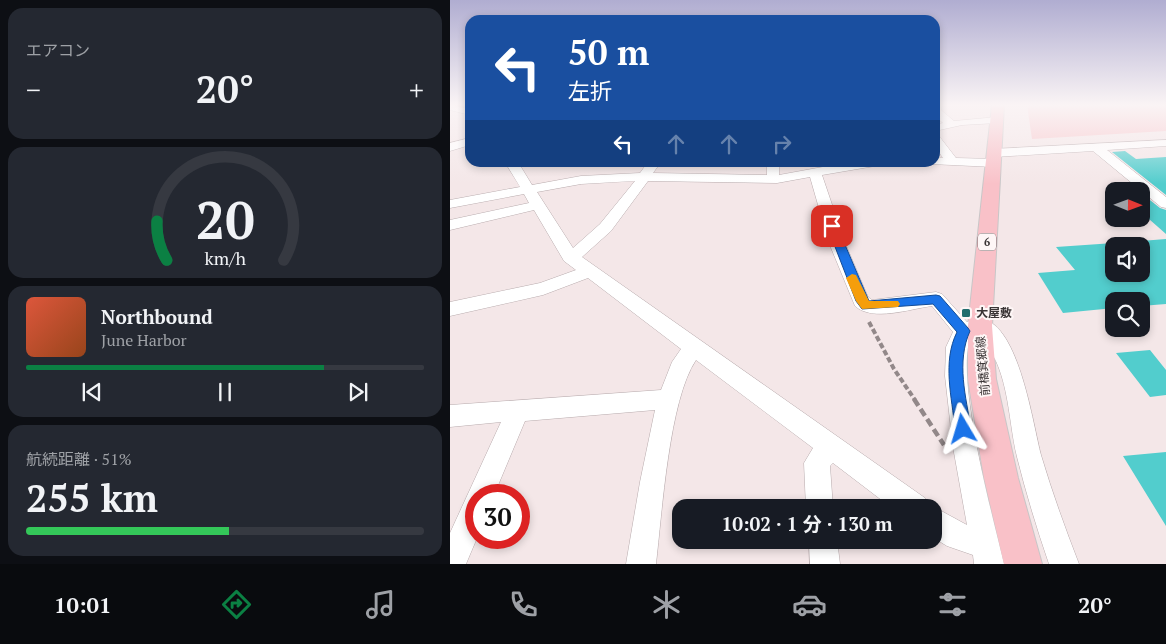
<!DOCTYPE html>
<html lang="ja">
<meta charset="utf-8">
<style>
:root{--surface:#171b24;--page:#242831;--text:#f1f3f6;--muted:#9ea1a6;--line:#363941;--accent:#0b8043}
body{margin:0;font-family:"PT Serif","Noto Sans JP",serif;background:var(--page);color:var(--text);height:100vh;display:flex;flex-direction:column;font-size:19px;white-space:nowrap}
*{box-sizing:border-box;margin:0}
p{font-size:16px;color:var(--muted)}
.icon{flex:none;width:28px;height:28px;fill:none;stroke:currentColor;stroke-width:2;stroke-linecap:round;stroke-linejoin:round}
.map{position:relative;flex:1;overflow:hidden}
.sheet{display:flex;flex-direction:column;gap:8px;padding:8px;background:#0d0f14;width:450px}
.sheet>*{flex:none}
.banner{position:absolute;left:15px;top:15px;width:475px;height:152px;border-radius:15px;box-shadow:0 2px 8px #0003;background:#1a4fa0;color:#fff;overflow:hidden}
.needle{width:32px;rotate:91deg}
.buttons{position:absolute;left:655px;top:182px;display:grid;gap:10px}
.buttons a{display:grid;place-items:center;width:45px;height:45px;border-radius:10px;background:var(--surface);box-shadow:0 2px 8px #0003;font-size:25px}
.speed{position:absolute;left:15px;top:484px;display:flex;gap:10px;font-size:25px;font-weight:700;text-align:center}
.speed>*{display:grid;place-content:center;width:65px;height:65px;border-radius:50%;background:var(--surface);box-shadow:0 2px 8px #0003;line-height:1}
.speed .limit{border:8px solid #d22;background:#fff;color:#111}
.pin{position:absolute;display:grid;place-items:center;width:42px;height:42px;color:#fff;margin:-21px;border-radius:10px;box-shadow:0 2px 8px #0006}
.me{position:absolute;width:55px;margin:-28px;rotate:353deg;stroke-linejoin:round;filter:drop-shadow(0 0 4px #0008)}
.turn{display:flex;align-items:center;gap:18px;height:105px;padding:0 20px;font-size:22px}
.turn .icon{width:65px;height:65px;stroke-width:2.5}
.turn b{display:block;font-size:35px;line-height:42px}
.lanes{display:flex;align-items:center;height:48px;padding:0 20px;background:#0003;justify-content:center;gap:25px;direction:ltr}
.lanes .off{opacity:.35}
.big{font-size:38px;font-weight:700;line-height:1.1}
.sheet .card{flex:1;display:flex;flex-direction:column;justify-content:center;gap:8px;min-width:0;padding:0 18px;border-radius:15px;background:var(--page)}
.sheet .dial{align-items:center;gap:0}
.dial svg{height:130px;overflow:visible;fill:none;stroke:var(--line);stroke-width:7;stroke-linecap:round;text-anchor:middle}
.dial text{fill:var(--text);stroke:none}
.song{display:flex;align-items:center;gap:15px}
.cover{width:60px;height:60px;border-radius:8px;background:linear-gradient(135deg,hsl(10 70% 55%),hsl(20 70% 35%))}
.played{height:5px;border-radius:2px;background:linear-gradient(90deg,var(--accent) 75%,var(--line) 75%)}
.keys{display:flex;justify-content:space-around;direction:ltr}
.heat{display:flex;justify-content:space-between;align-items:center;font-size:28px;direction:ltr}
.charge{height:8px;border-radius:4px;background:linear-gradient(90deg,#34c759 51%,var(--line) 0)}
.trip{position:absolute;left:222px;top:499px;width:270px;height:50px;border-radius:15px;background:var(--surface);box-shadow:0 2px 8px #0003;font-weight:700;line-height:50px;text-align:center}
.dock{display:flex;height:80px;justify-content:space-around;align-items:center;background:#090b0e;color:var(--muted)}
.dock .icon{width:35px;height:35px}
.dock .active{color:var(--accent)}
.dock b{font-size:22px;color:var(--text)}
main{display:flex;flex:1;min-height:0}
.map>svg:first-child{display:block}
.green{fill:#f8c5ca}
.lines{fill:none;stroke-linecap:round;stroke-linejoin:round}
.canal{fill:#fca2ae;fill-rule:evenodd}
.building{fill:#52cdcd}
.minor-casing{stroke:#b8abad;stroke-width:1}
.major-casing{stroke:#c8c6c7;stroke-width:2}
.path-far1{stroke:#928889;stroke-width:4;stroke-dasharray:5.5 2.5;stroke-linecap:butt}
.path{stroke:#928889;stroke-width:4.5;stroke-dasharray:8 4;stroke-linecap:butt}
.minor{fill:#fff;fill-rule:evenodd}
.major{fill:#f9c1c8;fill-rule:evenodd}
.route{fill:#1a73e8;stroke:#114b97}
.slow{fill:#f59e0b}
.poi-dot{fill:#216d6d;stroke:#fef6f6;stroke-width:2}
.labels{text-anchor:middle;stroke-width:4;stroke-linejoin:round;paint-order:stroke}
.shield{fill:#fef6f6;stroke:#766f70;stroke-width:1}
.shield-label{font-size:11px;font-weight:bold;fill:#3b3536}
.poi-label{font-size:12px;font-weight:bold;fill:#3b3536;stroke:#fef6f6;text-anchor:start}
.street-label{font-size:12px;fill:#3b3536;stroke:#fef6f6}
</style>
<main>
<section class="sheet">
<div class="card"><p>エアコン</p>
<div class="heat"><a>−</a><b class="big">20°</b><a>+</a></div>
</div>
<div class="card dial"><svg viewBox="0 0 100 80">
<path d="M14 69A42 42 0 1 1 86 69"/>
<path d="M14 69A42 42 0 0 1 8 45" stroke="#0b8043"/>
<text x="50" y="56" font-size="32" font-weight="700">20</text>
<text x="50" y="72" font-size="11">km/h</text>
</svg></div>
<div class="card">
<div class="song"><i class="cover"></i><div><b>Northbound</b><p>June Harbor</p></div></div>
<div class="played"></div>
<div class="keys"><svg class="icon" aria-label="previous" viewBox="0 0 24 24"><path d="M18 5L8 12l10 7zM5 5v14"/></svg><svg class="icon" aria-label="pause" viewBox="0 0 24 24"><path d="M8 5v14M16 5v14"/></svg><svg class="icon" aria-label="next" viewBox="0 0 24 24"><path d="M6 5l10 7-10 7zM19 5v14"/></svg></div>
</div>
<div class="card"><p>航続距離 · 51%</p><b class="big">255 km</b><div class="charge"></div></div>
</section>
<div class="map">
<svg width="716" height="564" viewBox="0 0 716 564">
<rect width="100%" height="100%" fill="#f4e7e8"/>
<path class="green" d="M577,105H716V131L582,139Z"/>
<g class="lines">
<path class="canal" d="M4,105H20V110L5,107Z"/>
</g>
<path class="building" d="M675,151L686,159L716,157V195L662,152Z
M691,193L710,208L716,210V234L691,212Z
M716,239V304L691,306V301H664V308L613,313L588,273L625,270L606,247L664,243V274H691V241Z
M700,350L716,370V395L700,397L666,353Z
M716,452V526L673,456Z"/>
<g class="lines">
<g class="minor-casing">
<path id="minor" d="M0,105L20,109V115L0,110Z
M485,105H492L491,110L504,121L547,117L552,120L547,123L512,125L485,131V125L493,123L485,116Z
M485,135L489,136L506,158L544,159L550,163L544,167L481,164L485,162V157L493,158L485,146Z
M20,138V145L0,151V143Z
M716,140V146L657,150L716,197V208L711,207L643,151L544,157L538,153L544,149Z
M55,162H68L82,185L131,176L190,173L198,162H211L203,173L317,175V162H329V175L400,162H431L425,166L372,175L395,243L418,297L422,300L486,292L492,294L517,322C522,321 527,318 532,319C569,325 583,425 591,455C602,492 615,528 629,564H599C587,529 576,493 567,457C557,416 560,365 527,334L521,336C504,376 543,517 554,564H524L523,555L497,546L484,538V507L517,525L503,447L495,376L496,347L503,332L482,306C459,309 423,322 405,306L379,243L360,177L327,183L198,181L161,231L132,257L475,498L478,508H442L383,463L380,466L383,508H356L354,463L363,448L246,360C219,400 212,513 206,564H176L190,482L205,410L75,421L44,495H26L27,538L16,564H0V533L51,422L0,427V405L211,390L222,362L231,349L138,278L93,295L0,316V302L90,283L126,270L114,261L84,210L0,230V220L79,203L74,194L0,208V200L70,187ZM185,181L150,224L123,248L87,192L131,184Z
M359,540H387L390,564H360Z"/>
</g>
<g class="major-casing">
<path id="major" d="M542,105H554L542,326L546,379L568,478L592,564H554L534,478L518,379V326Z"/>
</g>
<path class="path-far1" d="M419,322L444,369L465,400"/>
<path class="path" d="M464,399L494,445"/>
<use href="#minor" class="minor"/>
<use href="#major" class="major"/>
</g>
<linearGradient id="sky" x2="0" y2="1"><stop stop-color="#b0add1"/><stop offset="0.57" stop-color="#faf4f5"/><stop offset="1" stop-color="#faf4f5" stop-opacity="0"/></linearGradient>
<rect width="716" height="184" fill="url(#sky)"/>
<path class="route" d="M382,223L387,226L419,301L486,295L490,296L518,328L520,331C506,362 516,397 521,429L518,434L513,436L508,434L505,429C502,397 492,362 507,332L483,304L412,309L406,301L377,226Z"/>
<path class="slow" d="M402,274L406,275L419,301H448L450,304L448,307L412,309L406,301L396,278Z"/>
<rect class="poi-dot" x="511" y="308" width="10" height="10" rx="2.5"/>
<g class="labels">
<rect class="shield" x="528" y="233.5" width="18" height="17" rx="4"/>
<g class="shield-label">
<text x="537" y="246">6</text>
</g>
<g class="poi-label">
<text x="526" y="317">大屋敷</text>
</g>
<g class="street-label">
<text transform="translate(533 366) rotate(-95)" y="4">前橋箕郷線</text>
</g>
</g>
</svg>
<div class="buttons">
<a><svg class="needle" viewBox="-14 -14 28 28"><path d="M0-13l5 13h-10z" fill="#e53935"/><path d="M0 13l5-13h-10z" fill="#9ea1a6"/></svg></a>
<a><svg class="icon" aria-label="sound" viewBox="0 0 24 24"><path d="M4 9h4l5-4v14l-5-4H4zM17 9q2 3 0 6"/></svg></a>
<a><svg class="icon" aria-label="search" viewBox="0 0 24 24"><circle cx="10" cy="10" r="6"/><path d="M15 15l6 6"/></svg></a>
</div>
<div class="speed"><div class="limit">30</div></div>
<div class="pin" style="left:382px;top:226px;background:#d93025"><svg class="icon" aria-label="arrive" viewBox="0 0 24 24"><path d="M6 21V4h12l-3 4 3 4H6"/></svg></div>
<svg class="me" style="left:513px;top:429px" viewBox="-20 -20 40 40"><path d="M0-17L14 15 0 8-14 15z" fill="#1a73e8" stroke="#fff" stroke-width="4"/></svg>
<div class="trip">10:02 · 1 分 · 130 m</div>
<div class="banner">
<div class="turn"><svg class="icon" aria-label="left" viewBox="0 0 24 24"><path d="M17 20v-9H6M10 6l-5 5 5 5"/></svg><div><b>50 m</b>左折</div></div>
<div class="lanes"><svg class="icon" aria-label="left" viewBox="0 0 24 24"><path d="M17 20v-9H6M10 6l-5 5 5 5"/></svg><svg class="icon off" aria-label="ahead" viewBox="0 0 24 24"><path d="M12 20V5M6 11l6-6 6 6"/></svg><svg class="icon off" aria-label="ahead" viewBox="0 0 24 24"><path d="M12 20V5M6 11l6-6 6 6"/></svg><svg class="icon off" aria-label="right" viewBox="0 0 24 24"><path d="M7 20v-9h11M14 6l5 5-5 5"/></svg></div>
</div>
</div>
</main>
<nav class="dock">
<b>10:01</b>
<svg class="icon active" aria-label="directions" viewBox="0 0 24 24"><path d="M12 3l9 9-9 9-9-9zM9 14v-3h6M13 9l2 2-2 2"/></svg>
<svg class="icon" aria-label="music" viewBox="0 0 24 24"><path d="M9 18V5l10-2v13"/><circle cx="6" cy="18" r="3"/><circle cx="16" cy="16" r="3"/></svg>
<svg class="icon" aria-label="phone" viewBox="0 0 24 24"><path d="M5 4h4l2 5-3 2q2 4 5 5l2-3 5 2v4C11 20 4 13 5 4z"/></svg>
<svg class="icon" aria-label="climate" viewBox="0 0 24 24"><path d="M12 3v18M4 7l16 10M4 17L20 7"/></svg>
<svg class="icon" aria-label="car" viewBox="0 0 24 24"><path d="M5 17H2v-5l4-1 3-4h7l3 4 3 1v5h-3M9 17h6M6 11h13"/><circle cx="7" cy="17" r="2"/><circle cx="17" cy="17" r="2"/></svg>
<svg class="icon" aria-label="filters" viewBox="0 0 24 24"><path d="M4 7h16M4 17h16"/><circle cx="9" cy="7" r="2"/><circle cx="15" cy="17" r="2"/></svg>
<b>20°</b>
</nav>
